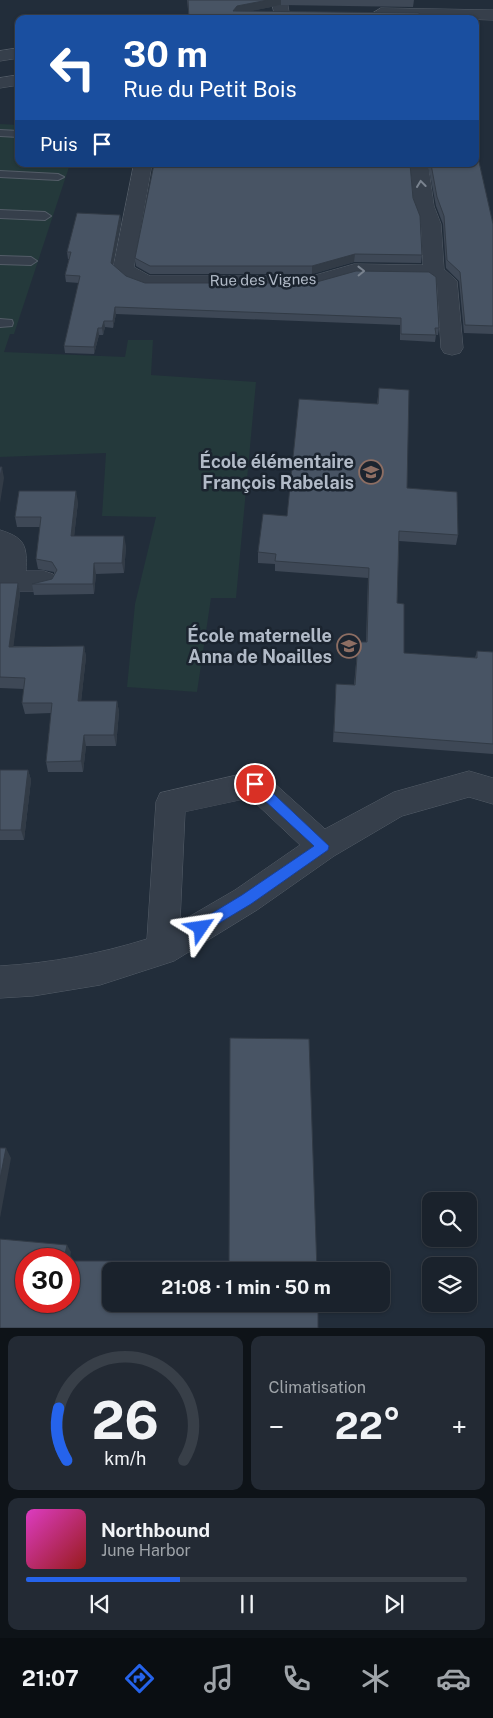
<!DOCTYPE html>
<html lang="fr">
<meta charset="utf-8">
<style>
:root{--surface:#1a222c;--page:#232a34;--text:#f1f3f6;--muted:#9fa4a9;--line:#383f48;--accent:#2563eb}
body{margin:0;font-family:"Public Sans",sans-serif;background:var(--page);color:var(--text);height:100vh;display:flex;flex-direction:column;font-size:19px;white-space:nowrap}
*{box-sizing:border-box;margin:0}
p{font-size:16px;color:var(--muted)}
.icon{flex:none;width:28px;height:28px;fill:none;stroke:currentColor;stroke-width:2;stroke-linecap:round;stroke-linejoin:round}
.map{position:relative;height:1328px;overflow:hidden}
.panel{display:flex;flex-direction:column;gap:8px;padding:8px;background:#0e1318;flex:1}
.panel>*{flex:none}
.banner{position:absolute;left:15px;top:15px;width:464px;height:152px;border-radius:10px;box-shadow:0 1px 4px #0004,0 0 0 1px var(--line);background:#1a4fa0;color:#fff;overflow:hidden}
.buttons{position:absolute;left:422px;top:1192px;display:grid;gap:10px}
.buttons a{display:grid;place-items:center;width:55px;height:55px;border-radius:10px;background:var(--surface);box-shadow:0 1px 4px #0004,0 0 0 1px var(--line);font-size:25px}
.speed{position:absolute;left:15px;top:1248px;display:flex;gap:10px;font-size:25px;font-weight:700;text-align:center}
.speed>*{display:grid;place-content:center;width:65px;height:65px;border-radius:50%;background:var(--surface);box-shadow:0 1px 4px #0004,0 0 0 1px var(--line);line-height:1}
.speed .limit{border:8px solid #d22;background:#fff;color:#111}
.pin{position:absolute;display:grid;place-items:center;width:42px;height:42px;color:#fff;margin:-21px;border:2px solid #fff;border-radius:50%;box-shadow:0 1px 5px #0007}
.me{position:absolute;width:55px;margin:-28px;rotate:58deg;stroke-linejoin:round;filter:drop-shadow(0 0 4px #0008)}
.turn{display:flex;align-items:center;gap:18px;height:105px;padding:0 25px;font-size:22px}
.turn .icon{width:65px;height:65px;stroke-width:2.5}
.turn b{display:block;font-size:35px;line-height:42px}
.then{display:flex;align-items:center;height:48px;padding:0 25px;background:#0003;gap:10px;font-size:19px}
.big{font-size:38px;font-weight:700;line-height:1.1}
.panel .widget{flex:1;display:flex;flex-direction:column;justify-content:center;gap:8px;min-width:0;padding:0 18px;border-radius:10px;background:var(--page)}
.panel .dial{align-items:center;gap:0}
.dial svg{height:130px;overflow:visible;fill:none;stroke:var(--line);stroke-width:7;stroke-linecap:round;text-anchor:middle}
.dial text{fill:var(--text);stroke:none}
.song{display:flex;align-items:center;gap:15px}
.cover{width:60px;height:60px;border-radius:8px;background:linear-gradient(135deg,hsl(310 70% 55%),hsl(0 70% 35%))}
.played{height:5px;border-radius:2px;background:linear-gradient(90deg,var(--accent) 35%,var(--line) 35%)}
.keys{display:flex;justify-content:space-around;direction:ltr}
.heat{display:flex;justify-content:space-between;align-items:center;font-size:28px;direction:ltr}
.panel .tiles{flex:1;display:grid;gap:8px;grid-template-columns:1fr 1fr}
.widget:last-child{grid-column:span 2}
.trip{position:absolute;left:102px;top:1262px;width:288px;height:50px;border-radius:10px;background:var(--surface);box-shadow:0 1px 4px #0004,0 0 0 1px var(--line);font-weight:700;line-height:50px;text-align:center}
.tabs{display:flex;height:80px;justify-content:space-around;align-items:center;background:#0a0e12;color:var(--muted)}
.tabs .icon{width:35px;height:35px}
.tabs .selected{color:var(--accent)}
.tabs b{font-size:22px;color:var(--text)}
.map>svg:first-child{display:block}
.green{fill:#24393b}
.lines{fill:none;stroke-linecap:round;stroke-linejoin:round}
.lane-casing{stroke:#545d68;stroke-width:2}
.street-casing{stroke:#545d68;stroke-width:1}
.lane{fill:#363f4b;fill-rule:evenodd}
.street{fill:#363f4b;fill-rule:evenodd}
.wall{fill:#3e4856}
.shaded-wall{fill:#323b46}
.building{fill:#485464;stroke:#323b46}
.oneway{stroke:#7a838f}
.route{fill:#2563eb;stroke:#184099}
.labels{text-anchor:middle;stroke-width:5;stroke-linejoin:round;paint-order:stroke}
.far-street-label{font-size:15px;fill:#b1bac7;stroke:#1b242f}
.poi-label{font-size:18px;font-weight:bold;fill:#b1bac7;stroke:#1b242f;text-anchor:end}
</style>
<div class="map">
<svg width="493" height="1328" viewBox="0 0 493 1328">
<rect width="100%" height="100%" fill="#222d3a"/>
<path class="green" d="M0,124L19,125V164H70L14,334H10L4,352L125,357L128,340H153L151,375L256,382L236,598H211L197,692L127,687L135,604L156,517L102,516L106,453L0,457Z"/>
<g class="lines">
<g class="lane-casing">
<path id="lane" d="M0,130L19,131V137L0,136Z
M0,171L58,174L64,177L58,180L0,177Z
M0,210L45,212L51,216L45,220L0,218Z
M0,256L31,257L37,261L31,265L0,264Z
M0,319L12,320L13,323L12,326L0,327Z"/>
</g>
<g class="street-casing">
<path id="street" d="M271,0H287L289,12L287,15H275Z
M381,8L493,10V20L375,16L373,13Z
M19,48V58L0,61V51Z
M19,75V85L0,88V78Z
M134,164H152L134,267L150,276H312L354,264L423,265L421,224L414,206L410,164H428L434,206L441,224L444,269L457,281L463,348L460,353L452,355L444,353L441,348L437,283L429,277L355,276L313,288H146C135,286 119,278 113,269Z
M0,530C26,538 27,546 26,571H44L53,574L57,581L53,588L44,591H0Z
M255,771L265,775L325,829L394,792L469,771L493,778V804L469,797L402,816L334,856L257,910L174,961L100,985L33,996L0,998V966C51,963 99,954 147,939L156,802L160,793ZM250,798L300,845L235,890L180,922L185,812Z"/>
</g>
<use href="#lane" class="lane"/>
<use href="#street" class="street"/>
</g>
<path class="wall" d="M187,0H414L413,7L281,5L250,11L421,19H189Z
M428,164H475L493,224V334L464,333L459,281L446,268L443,224L436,206Z
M413,198L422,255L421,263L354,262L312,274H150L136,266L135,258Z
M120,215L121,222L113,265L126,276L145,283H313L439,328L438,335H436L435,342L400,340V325L116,314L113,328L105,327L103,335H99L94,354L65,353L64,346L79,283L66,282L65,275L69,259H68L67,252Z
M379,388L407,488L458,535L456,545L399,541L397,603L404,653L475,658L477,651L493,652V754L333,742L336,684L354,685L358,642H366L368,578L275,571V564L258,563V552L377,404Z
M78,502L74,536L126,546L124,573L96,574L94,594L34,595L32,584L52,579L54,574V572L38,569L36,559L40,527H17L15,517Z
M0,583H18L20,594L13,646H84L86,657L81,701H117L119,712L116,746H86L83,772H48L46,762L51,713L25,714L22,703L24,689L0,688Z
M0,770H28L31,780L24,840H0Z"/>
<path class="shaded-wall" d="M268,0H281V5L237,14L233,11L237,6Z
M120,215L121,222L112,270L111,263Z
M355,254L354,262L312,274V266Z
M115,307L116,314L113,328V321Z
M104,321L105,327L103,335L102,328Z
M98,328L99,335L94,354V347Z
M2,467L4,478L0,503V477Z
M76,491L78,502L73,547L71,536Z
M124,536L126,546L124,573L122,563Z
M94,563L96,574L94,594L93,584Z
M18,583L20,594L12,658L9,647Z
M84,646L86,657L80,712L78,701Z
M117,701L119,712L116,746L114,735Z
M84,735L86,746L83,772L81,761Z
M28,770L31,780L24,840L21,830Z
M6,1148L11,1158L0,1218V1179Z
M67,1245L71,1252L69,1265V1259H64Z"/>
<path class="building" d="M188,0H268L237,6L233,11L419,13L421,19H189Z
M475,144L493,224V326L465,325L460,272L447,260L444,216L437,197L431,164H475Z
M154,164H410L413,198L420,216L422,255L355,254L312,266H150L135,258Z
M77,213L120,215L111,263L126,276L145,283H313L356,271L429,272L436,277L439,328H435L436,335L401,334V318L115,307L113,321H104L102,328H98L94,347L64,346L80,276L65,275L71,252H67Z
M379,388L409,390L407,488L457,492L458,535L399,531L397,603L404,604V653L477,658V651L493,652V744L334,732L336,684L355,685L358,642H367L369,568L275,561L276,554L258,552L263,514L287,516L299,399L378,404Z
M0,467H2L0,477Z
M19,491H76L71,536H124L122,563H94L93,584H32L52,579L57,570L52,562L36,559L41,517H15Z
M0,583H18L9,647L84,646L78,701H117L114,735H84L81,761L46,762L52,703H22L25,678L0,677Z
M0,770H28L21,830H0Z
M230,1038L309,1039L317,1271H111V1304H318V1328H0V1239L67,1245L64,1259H26V1301H69V1261H229Z
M0,1148H6L0,1179Z"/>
<defs><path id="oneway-chevron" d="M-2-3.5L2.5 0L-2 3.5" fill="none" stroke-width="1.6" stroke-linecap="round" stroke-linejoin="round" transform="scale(1.25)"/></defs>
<g class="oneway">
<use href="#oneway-chevron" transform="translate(421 184) rotate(-97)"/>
<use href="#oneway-chevron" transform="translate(361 271) rotate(-1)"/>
</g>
<path class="route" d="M255,779L259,780L329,846L328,850L251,904L201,934L196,932L194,928L196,923L242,895L314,846L251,788L249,784Z"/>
<defs>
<g id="school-ring" transform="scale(1.25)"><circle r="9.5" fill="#1b242f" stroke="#8d6e63" stroke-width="1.5"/><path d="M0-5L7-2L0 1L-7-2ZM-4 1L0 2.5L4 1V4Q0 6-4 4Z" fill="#8d6e63"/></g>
</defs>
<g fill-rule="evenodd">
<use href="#school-ring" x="371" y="472"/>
<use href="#school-ring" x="349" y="646"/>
</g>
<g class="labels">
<g class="far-street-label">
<text transform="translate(263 280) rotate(-1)" y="5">Rue des Vignes</text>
</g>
<g class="poi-label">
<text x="354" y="468">École élémentaire<tspan x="354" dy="21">François Rabelais</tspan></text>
<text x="332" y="642">École maternelle<tspan x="332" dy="21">Anna de Noailles</tspan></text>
</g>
</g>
</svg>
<div class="buttons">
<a><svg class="icon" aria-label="search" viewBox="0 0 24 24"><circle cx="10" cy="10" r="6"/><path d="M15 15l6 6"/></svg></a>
<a><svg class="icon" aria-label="layers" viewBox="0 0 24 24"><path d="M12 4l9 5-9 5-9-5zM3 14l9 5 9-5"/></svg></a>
</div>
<div class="speed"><div class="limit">30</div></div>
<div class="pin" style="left:255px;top:784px;background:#d93025"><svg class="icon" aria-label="arrive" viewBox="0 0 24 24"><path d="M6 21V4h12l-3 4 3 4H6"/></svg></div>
<svg class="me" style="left:201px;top:928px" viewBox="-20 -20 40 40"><path d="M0-17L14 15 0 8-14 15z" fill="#2563eb" stroke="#fff" stroke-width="4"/></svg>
<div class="trip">21:08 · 1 min · 50 m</div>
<div class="banner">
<div class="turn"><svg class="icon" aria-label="left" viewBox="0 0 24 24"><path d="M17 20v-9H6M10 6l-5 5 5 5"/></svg><div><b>30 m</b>Rue du Petit Bois</div></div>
<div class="then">Puis<svg class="icon" aria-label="arrive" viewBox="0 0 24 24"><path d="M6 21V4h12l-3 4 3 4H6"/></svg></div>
</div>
</div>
<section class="panel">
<div class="tiles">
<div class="widget dial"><svg viewBox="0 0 100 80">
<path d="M14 69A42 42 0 1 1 86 69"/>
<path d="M14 69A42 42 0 0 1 9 37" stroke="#2563eb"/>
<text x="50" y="56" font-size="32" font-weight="700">26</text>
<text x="50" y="72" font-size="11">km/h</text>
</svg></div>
<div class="widget"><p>Climatisation</p>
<div class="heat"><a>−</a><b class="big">22°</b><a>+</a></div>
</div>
<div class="widget">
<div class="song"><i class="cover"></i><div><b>Northbound</b><p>June Harbor</p></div></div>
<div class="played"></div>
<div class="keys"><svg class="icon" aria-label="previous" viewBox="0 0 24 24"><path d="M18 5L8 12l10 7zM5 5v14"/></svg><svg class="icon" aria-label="pause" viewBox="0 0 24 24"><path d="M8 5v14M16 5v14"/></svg><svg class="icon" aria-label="next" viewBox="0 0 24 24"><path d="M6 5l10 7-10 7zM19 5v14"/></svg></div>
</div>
</div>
</section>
<nav class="tabs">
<b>21:07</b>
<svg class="icon selected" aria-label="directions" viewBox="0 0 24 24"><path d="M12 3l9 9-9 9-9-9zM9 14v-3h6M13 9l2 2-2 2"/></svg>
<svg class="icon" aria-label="music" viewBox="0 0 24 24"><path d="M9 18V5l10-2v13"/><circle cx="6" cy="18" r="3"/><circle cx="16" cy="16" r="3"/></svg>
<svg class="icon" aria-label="phone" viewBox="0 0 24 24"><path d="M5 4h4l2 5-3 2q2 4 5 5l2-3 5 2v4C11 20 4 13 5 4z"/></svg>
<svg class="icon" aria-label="climate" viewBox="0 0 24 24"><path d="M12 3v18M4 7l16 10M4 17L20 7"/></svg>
<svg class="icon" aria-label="car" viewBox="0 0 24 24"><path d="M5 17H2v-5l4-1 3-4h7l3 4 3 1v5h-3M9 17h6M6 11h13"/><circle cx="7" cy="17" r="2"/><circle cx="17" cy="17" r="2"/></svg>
</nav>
